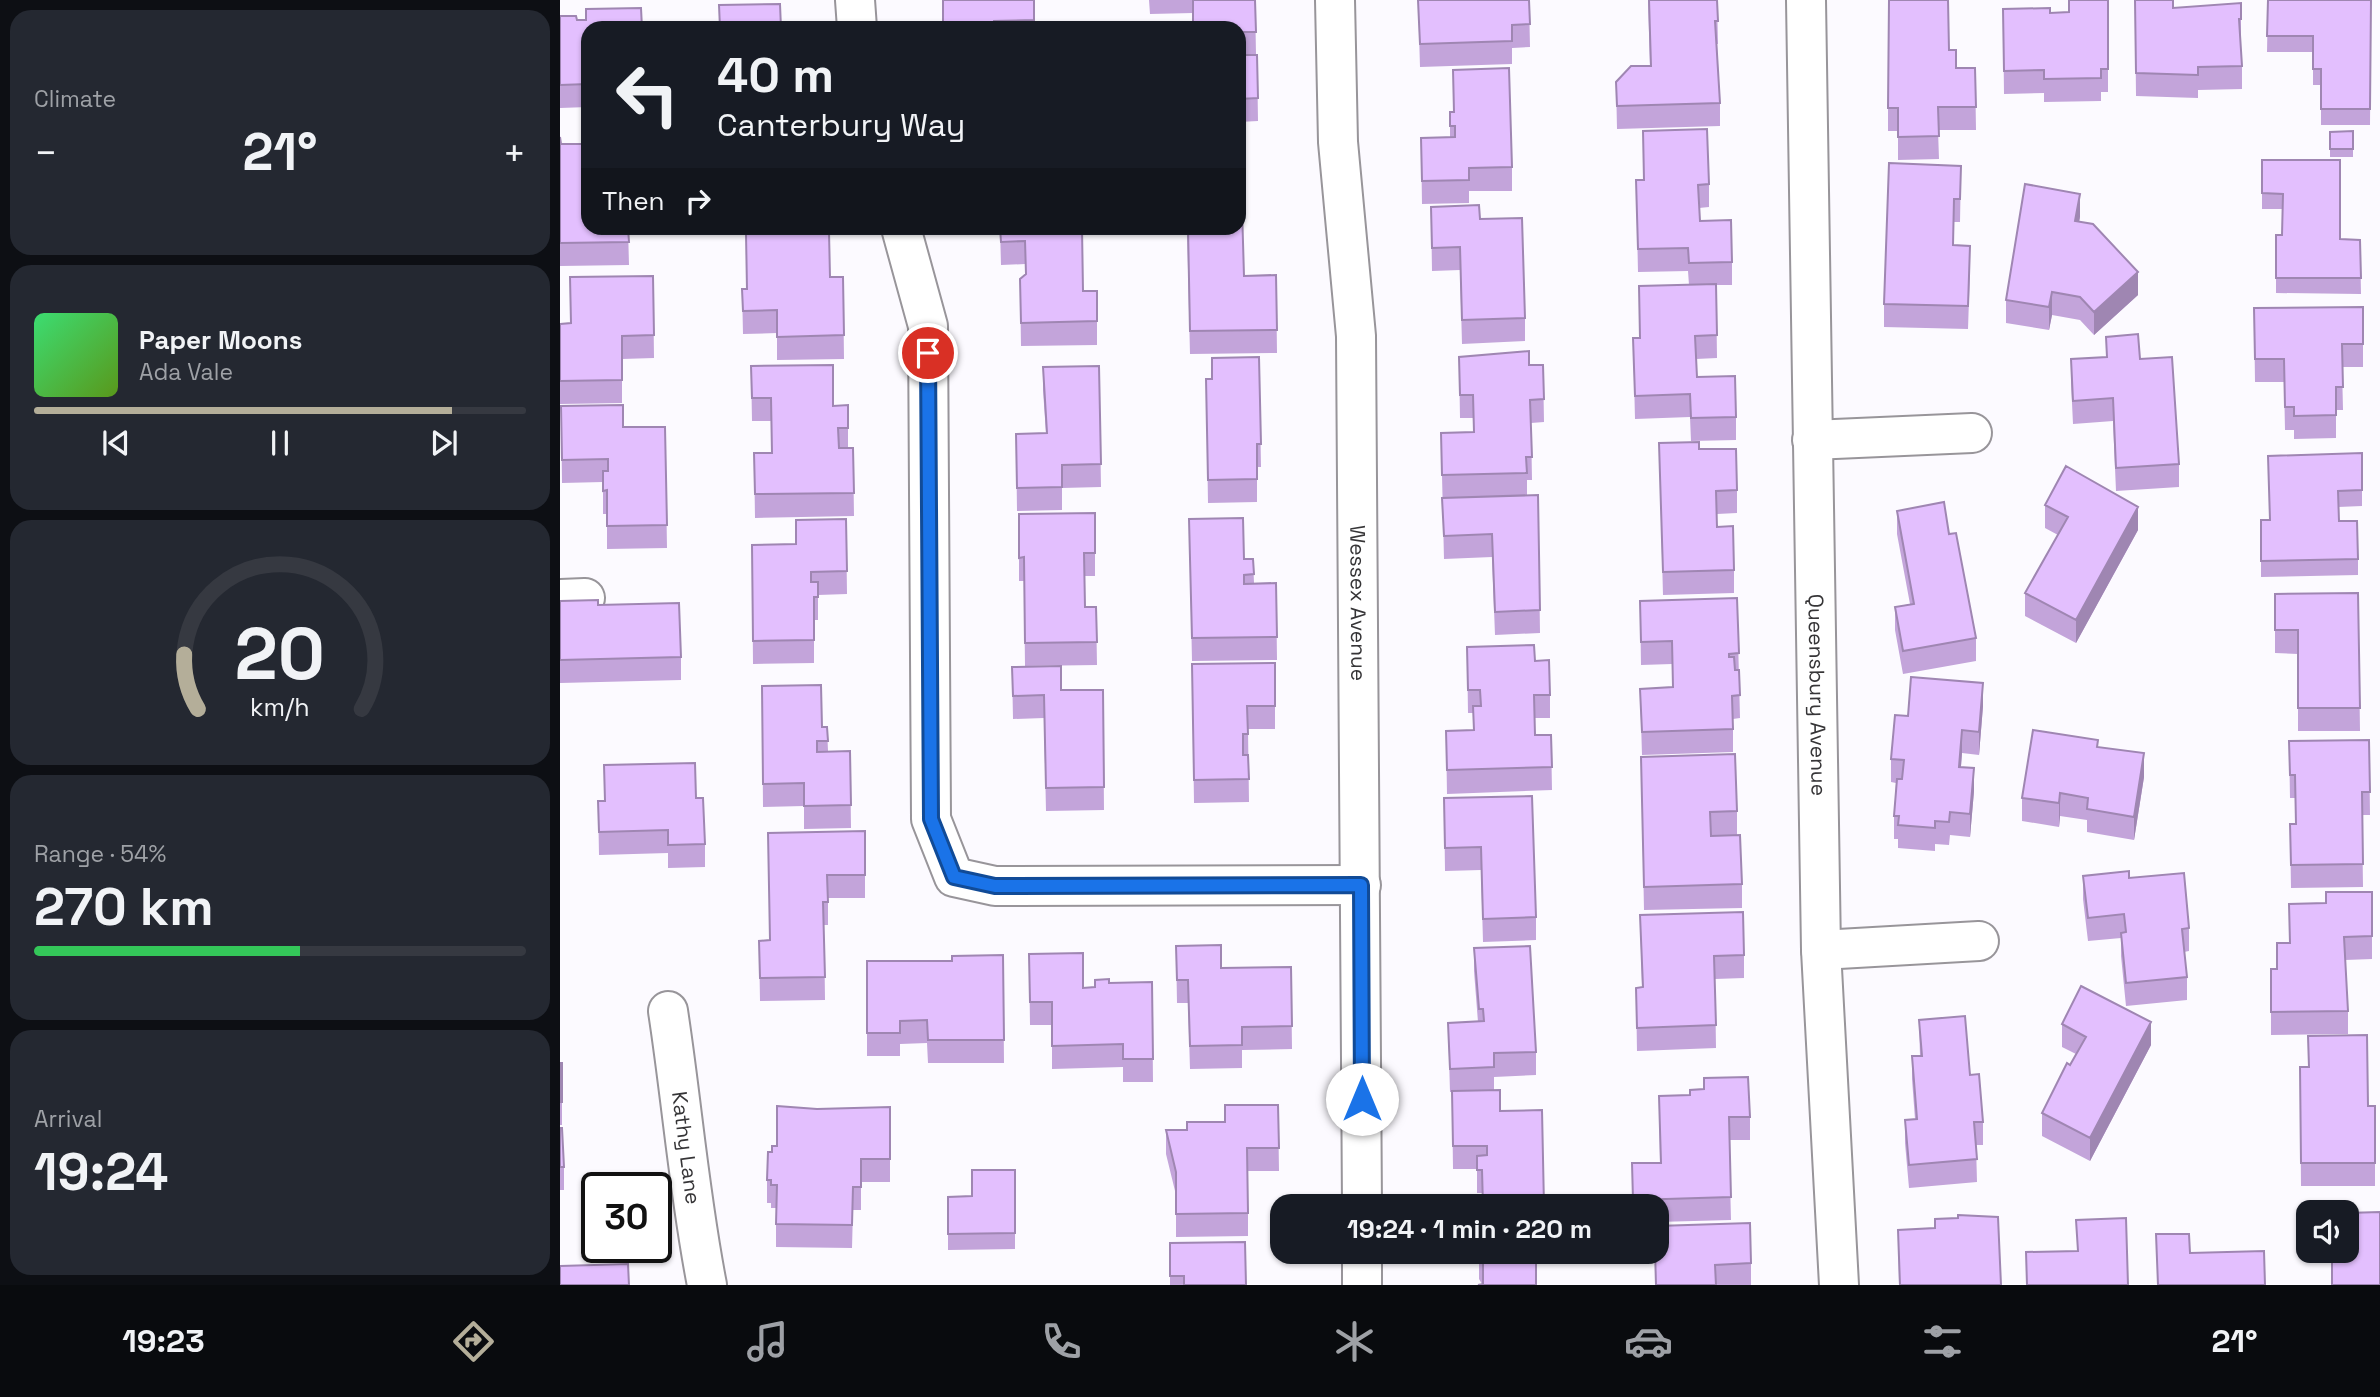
<!DOCTYPE html>
<meta charset="utf-8">
<style>
:root{--surface:#171b24;--page:#242831;--text:#f1f3f6;--muted:#9ea1a6;--line:#363941;--accent:#b4ae99}
body{margin:0;font-family:"Space Grotesk",sans-serif;background:var(--page);color:var(--text);height:100vh;display:flex;flex-direction:column;font-size:26px;white-space:nowrap}
*{box-sizing:border-box;margin:0}
p{font-size:23px;color:var(--muted)}
.icon{flex:none;width:38px;height:38px;fill:none;stroke:currentColor;stroke-width:2;stroke-linecap:round;stroke-linejoin:round}
.map{position:relative;flex:1;overflow:hidden}
.sheet{display:flex;flex-direction:column;gap:10px;padding:10px;background:#0d0f14;width:560px}
.sheet>*{flex:none}
.banner{position:absolute;left:21px;top:21px;width:665px;height:214px;border-radius:21px;box-shadow:0 2px 5px #0004;background:#171b24;color:var(--text);overflow:hidden}
.controls{position:absolute;left:1736px;top:1200px;display:grid;gap:14px}
.controls a{display:grid;place-items:center;width:63px;height:63px;border-radius:14px;background:var(--surface);box-shadow:0 2px 5px #0004;font-size:35px}
.speed{position:absolute;left:21px;top:1172px;display:flex;gap:14px;font-size:35px;font-weight:700;text-align:center}
.speed>*{display:grid;place-content:center;width:91px;height:91px;border-radius:50%;background:var(--surface);box-shadow:0 2px 5px #0004;line-height:1}
.speed .limit{border:4px solid #111;border-radius:10px;background:#fff;color:#111}
.pin{position:absolute;display:grid;place-items:center;width:60px;height:60px;color:#fff;margin:-30px;border:4px solid #fff;border-radius:50%;box-shadow:0 2px 7px #0007}
.me{position:absolute;width:77px;margin:-38px;rotate:0deg;stroke-linejoin:round;filter:drop-shadow(0 0 5px #0008)}
.turn{display:flex;align-items:center;gap:24px;height:147px;padding:0 21px;font-size:32px}
.turn .icon{width:91px;height:91px;stroke-width:2.5}
.turn b{display:block;font-size:49px;line-height:60px}
.then{display:flex;align-items:center;height:66px;padding:0 21px;background:#0003;gap:14px;font-size:26px}
.big{font-size:52px;font-weight:700;line-height:1.1}
.sheet .card{flex:1;display:flex;flex-direction:column;justify-content:center;gap:10px;min-width:0;padding:0 24px;border-radius:21px;background:var(--page)}
.sheet .dial{align-items:center;gap:0}
.dial svg{height:182px;overflow:visible;fill:none;stroke:var(--line);stroke-width:7;stroke-linecap:round;text-anchor:middle}
.dial text{fill:var(--text);stroke:none}
.song{display:flex;align-items:center;gap:21px}
.cover{width:84px;height:84px;border-radius:10px;background:linear-gradient(135deg,hsl(140 70% 55%),hsl(90 70% 35%))}
.played{height:7px;border-radius:4px;background:linear-gradient(90deg,var(--accent) 85%,var(--line) 85%)}
.keys{display:flex;justify-content:space-around;direction:ltr}
.heat{display:flex;justify-content:space-between;align-items:center;font-size:38px;direction:ltr}
.charge{height:10px;border-radius:5px;background:linear-gradient(90deg,#34c759 54%,var(--line) 0)}
.trip{position:absolute;left:710px;top:1194px;width:399px;height:70px;border-radius:21px;background:var(--surface);box-shadow:0 2px 5px #0004;font-weight:700;line-height:70px;text-align:center}
.dock{display:flex;height:112px;justify-content:space-around;align-items:center;background:#090b0e;color:var(--muted)}
.dock .icon{width:49px;height:49px}
.dock .active{color:var(--accent)}
.dock b{font-size:32px;color:var(--text)}
main{display:flex;flex:1;min-height:0}
.map>svg:first-child{display:block}
.lines{fill:none;stroke-linecap:round;stroke-linejoin:round}
.minor-casing{stroke:#98959a;stroke-width:42}
.minor{stroke:#fff;stroke-width:38}
.wall{fill:#c3a4da}
.shaded-wall{fill:#9f86b2}
.building{fill:#e3bffe;stroke:#9f86b2;stroke-width:2}
.route-casing{stroke:#114b97;stroke-width:18}
.route{stroke:#1a73e8;stroke-width:12}
.labels{text-anchor:middle;stroke-width:7;stroke-linejoin:round;paint-order:stroke}
.street-label{font-size:21px;fill:#363537;stroke:#fff}
</style>
<main>
<section class="sheet">
<div class="card"><p>Climate</p>
<div class="heat"><a>−</a><b class="big">21°</b><a>+</a></div>
</div>
<div class="card">
<div class="song"><i class="cover"></i><div><b>Paper Moons</b><p>Ada Vale</p></div></div>
<div class="played"></div>
<div class="keys"><svg class="icon" aria-label="previous" viewBox="0 0 24 24"><path d="M18 5L8 12l10 7zM5 5v14"/></svg><svg class="icon" aria-label="pause" viewBox="0 0 24 24"><path d="M8 5v14M16 5v14"/></svg><svg class="icon" aria-label="next" viewBox="0 0 24 24"><path d="M6 5l10 7-10 7zM19 5v14"/></svg></div>
</div>
<div class="card dial"><svg viewBox="0 0 100 80">
<path d="M14 69A42 42 0 1 1 86 69"/>
<path d="M14 69A42 42 0 0 1 8 45" stroke="#b4ae99"/>
<text x="50" y="56" font-size="32" font-weight="700">20</text>
<text x="50" y="72" font-size="11">km/h</text>
</svg></div>
<div class="card"><p>Range · 54%</p><b class="big">270 km</b><div class="charge"></div></div>
<div class="card"><p>Arrival</p><b class="big">19:24</b></div>
</section>
<div class="map">
<svg width="1820" height="1285" viewBox="0 0 1820 1285">
<rect width="100%" height="100%" fill="#fcfaff"/>
<g class="lines">
<g class="minor-casing">
<g id="minor">
<path d="M295,0L297,28"/>
<path id="s1" d="M775,0L778,142L796,336L802,1206"/>
<path id="s2" d="M1246,0L1261,950L1279,1285"/>
<path d="M341,228L368,326L371,819L394,877L435,886L801,885"/>
<path d="M1252,440L1412,433"/>
<path d="M0,599L25,598"/>
<path d="M1261,950L1419,941"/>
<path id="s3" d="M108,1011C122,1102 129,1194 147,1285"/>
<path d="M802,1251V1285"/>
</g>
</g>
<use href="#minor" class="minor"/>
</g>
<path class="wall" d="M474,0V28H383Z
M589,0H695L696,55H679V28L633,13L590,14Z
M858,0H969L970,47L952,48V64L860,67Z
M1088,0H1157L1158,44H1157L1160,103V126L1057,129L1056,82L1090,66Z
M1548,0V92H1541V101L1484,102V93L1444,94L1443,9L1490,13L1509,12Z
M1575,0L1613,8L1681,3V42L1680,43L1682,66V89L1638,90V98L1576,96Z
M1708,0H1811L1810,125H1761V85H1753V52H1707Z
M0,16L17,20L28,28V107L0,108Z
M1389,50L1396,68H1415L1416,130H1378L1379,159L1338,160V131H1328V108Z
M679,55H697L698,121L679,122Z
M893,70L952,167V191H909V203L862,204L861,138L890,137V112H893Z
M1083,131L1149,184V207L1139,208L1140,221L1172,262V285H1156L1157,358L1136,359L1137,377L1176,417V440L1131,441L1130,417L1075,419L1073,338H1080L1079,286L1129,285L1128,271L1078,272L1076,180H1083Z
M1793,131V157H1770V132Z
M0,137L1,144L28,228H68L69,265L0,266Z
M1702,160L1780,239L1800,240L1801,294L1716,293V235H1722L1723,209H1702Z
M1401,166L1400,222H1394V245L1410,269L1408,329L1324,327V304Z
M871,207L920,219L965,318V341L902,344L900,270L872,271Z
M1520,217L1519,221L1578,295L1534,335L1520,320L1492,315L1489,330L1446,323V300Z
M440,228H522L523,291H537V345L461,346L460,279L466,274L465,264L441,265Z
M627,228L684,276L716,275L717,353L630,354Z
M93,276L94,358L62,359V403L0,404V324L10,323Z
M270,277H283L284,359L217,360V333L183,334L182,289Z
M1803,307V367H1782L1783,410H1776V438L1734,439V430H1725L1724,382H1695L1694,308Z
M1546,337L1580,359L1619,464V487L1556,491L1553,421L1513,424L1511,382V359L1546,357Z
M699,357L701,467H697V502L648,503L646,379H652Z
M899,357L969,365H983L984,422L971,423L972,480H967V496L978,495L980,633L935,635L932,557L884,559L881,433L913,432V418H900Z
M191,366L273,406L288,405V448H293L294,516L195,518L194,453H212L211,421H192Z
M539,366L541,487L502,488V510L457,511L456,434L486,433L483,390V367Z
M1,406L63,427H105L107,548L47,549V514H43V482L2,483Z
M1099,443L1139,449L1177,490V513L1157,514V527L1174,570V593L1103,595Z
M1802,453V506L1778,507L1779,521L1798,559V575L1701,577V520H1710Z
M1485,505L1578,530L1516,643L1465,616V593L1498,535L1485,528Z
M1337,511L1389,534L1416,638V661L1343,674L1335,630V607L1350,604L1337,534Z
M535,513V576H525V607H536L537,665L465,666L464,581H459V514Z
M286,519L287,594L258,595V620H254V663L193,664L192,545L236,544Z
M629,519L684,559H693L694,583H716L717,660L632,661Z
M1798,593L1800,731H1738V654L1715,653V594Z
M1177,598L1180,718L1173,719V752L1082,755L1080,689L1113,687L1112,664L1081,665L1080,601Z
M0,601L38,605L121,657V680L0,683Z
M907,647L975,661L990,695V718H975V735H991L992,790L887,794L886,731L913,730V713H908Z
M715,663V729H688L689,802L634,803L632,664Z
M452,667L501,690H543L544,810L486,811L484,718L453,719Z
M202,686L262,727H267L268,751H290L291,828L244,829V806L203,807Z
M1423,706L1419,755L1402,753L1401,767L1414,791L1410,837L1390,835L1389,845L1375,844V851L1338,848V839H1334V816L1336,783L1331,782V759L1348,716Z
M1809,740L1810,815H1802L1803,887L1731,888L1730,824H1736L1735,798H1730L1729,741Z
M1538,747L1584,777L1574,840L1527,832V820L1500,816L1499,827L1462,821V798Z
M1081,757L1177,811V835H1151L1182,884V908L1084,910Z
M136,798L145,844V867L108,868V853L39,855L38,801Z
M884,798L976,917V940L923,942L921,870L885,871Z
M305,831V898H268V925H264L265,1000L200,1001L199,941L210,940Z
M1523,876L1569,878L1629,928V951L1624,952L1627,977V1000L1566,1006L1561,956V938L1528,941L1523,899Z
M1812,892V959L1785,960L1788,1011V1034L1711,1035V969H1717L1729,943L1766,903Z
M1080,915L1184,955V978L1155,979L1156,1048L1077,1051L1076,988L1082,987Z
M616,946L661,968L731,967L732,1049L682,1050V1068L630,1069L628,1003H617Z
M914,948L976,1052V1075L934,1077V1090L940,1111L984,1206H923L922,1193H917V1169H893L892,1092H890L888,1023L918,1022L914,971Z
M469,954L523,988L535,987L549,983L592,982L593,1082H563V1067L492,1069V1025H470Z
M443,955L444,1063H368L367,1043L340,1044V1056H307V961H392Z
M1359,1020L1410,1075L1423,1122V1145H1416L1417,1182L1349,1188L1345,1143V1120L1355,1119L1352,1079V1056H1360Z
M1502,1024L1591,1045L1530,1161L1482,1136V1113L1516,1054L1502,1047Z
M0,1063H2V1125H0Z
M1740,1067L1808,1106H1815V1186H1741Z
M1099,1096L1190,1117V1140H1169L1171,1220L1097,1222V1206H1072V1163H1100Z
M718,1105L719,1171H688V1236L616,1237V1195L606,1154V1130H627L665,1122Z
M330,1107V1182H301V1210H293L292,1248L216,1247V1208H211V1203H207V1180L212,1152L217,1146L257,1109Z
M0,1128L4,1167V1190H0Z
M455,1170V1249L388,1250V1197L412,1196Z
M1375,1219L1441,1285H1339L1338,1230L1375,1228Z
M610,1243L686,1285H610Z
M1095,1251L1191,1263V1285H1096Z
M919,1256L976,1285L922,1284L919,1279Z"/>
<path class="shaded-wall" d="M1520,194V217L1515,244V221Z
M1578,272V295L1534,335V312Z
M1492,292V315L1489,330V307Z
M1578,507V530L1516,643V620Z
M1423,683V706L1419,755V732Z
M1402,730V753L1399,790V767Z
M1584,753V777L1574,840V817Z
M1414,768V791L1410,837V814Z
M1500,793V816L1499,827V803Z
M1591,1022V1045L1530,1161V1138Z"/>
<path class="building" d="M383,0H474V20L434,21V28H383Z
M633,0H695L696,32H679V28H633Z
M858,0H969L970,24L952,25V41L860,44Z
M1089,0H1157L1158,21H1155L1160,103L1057,106L1056,82L1071,66H1091Z
M1329,0H1388L1389,50H1396V68H1415L1416,107H1378L1379,136L1338,137V108H1328Z
M1509,0H1548V69H1541V78L1484,79V70L1444,71L1443,9L1490,8V13L1509,12Z
M1575,0H1613V8L1681,3V19H1679L1682,66L1638,67V75L1576,73Z
M1708,0H1811L1810,109H1761V69H1753V36H1707Z
M220,4L221,28H160L159,5Z
M81,8L82,28H28V84L0,85V16H16L17,20H26V9Z
M679,55H697L698,98L679,99Z
M949,68L952,167L909,168V180L862,181L861,138L895,137V126H890V112H894L893,70Z
M1147,129L1149,184L1138,185L1140,221L1171,220L1172,262L1129,263L1128,248L1078,249L1076,180H1084L1083,131Z
M1793,131V149H1770V132Z
M0,137L1,144H28V228H68L69,242L0,243Z
M1702,160H1780V239L1800,240L1801,278H1716V235H1722L1723,194L1702,193Z
M1329,163L1401,166L1400,199H1394L1393,245L1410,246L1408,306L1324,304Z
M1465,184L1520,194L1515,221L1533,224L1578,272L1534,312L1520,297L1492,292L1489,307L1446,300Z
M919,205L920,219L962,218L965,318L902,320L900,247L872,248L871,207Z
M679,208H682L684,276L716,275L717,330L630,331L628,228H679Z
M440,228H522L523,291H537V321L461,323L460,279L466,274L465,241L441,242Z
M269,232L270,277H283L284,335L217,337V310L183,311L182,289H187L186,234Z
M93,276L94,335L62,336V380L0,381V324L11,323L10,277Z
M1156,284L1157,335L1135,336L1137,377L1175,376L1176,417L1131,418L1130,394L1075,396L1073,338H1080L1079,286Z
M1803,307V344H1782L1783,387H1776V415L1734,416V407H1725L1724,359H1695L1694,308Z
M1578,334L1580,359L1612,357L1619,464L1556,468L1553,398L1513,401L1511,359L1547,357L1546,337Z
M969,351V365H983L984,399L970,400L972,457H966L967,473L882,475L881,433L914,432L913,395H900L899,357Z
M699,357L701,444H697V479L648,480L646,379H652V358Z
M273,365V406L288,405V428H278L279,448H293L294,493L195,494L194,453H212L211,398H192L191,366Z
M539,366L541,464L502,465V487L457,488L456,434L487,433L483,367Z
M63,405V427H105L107,525L47,526V490L43,491V471H48V459L2,460L1,406Z
M1139,442V449H1176L1177,490L1156,491L1157,527L1173,526L1174,570L1103,572L1099,443Z
M1802,453V490L1778,491L1779,521H1797L1798,559L1701,561V520H1710L1708,456Z
M1506,466L1578,507L1516,620L1465,593L1508,517L1485,505Z
M978,495L980,610L935,612L932,534L884,536L882,498Z
M1384,502L1389,534L1396,533L1416,638L1343,651L1335,607L1354,604L1337,511Z
M535,513V553H524L525,607H536L537,642L465,643L464,557L459,558V514Z
M683,518L684,559H693L694,574L684,575V584L716,583L717,637L632,638L629,519Z
M286,519L287,571L251,572V582H258V597H254V640L193,641L192,545L236,544V520Z
M1798,593L1800,708H1738V630H1715V594Z
M1177,598L1179,653L1169,654V657H1174L1175,670H1179L1180,695L1172,696L1173,729L1082,732L1080,689L1113,687L1112,641L1081,642L1080,601Z
M38,600V605L119,603L121,657L0,660V601Z
M974,645L975,661L989,660L990,695H974L975,735H991L992,767L887,770L886,731L914,730L913,706H921L920,690H908L907,647Z
M715,663V706H687L688,734H683V755H688L689,779L634,780L632,664Z
M501,666V690H543L544,787L486,788L484,695L453,696L452,667Z
M1351,677L1423,683L1419,732L1402,730L1399,767L1414,768L1410,814L1390,812L1389,822L1375,821V828L1338,825L1339,816H1334L1337,779H1342L1344,760L1331,759L1335,715L1348,716Z
M261,685L262,727H267L268,741H257V752L290,751L291,805L244,806V783L203,784L202,686Z
M1473,730L1538,740L1537,747L1584,753L1574,817L1527,809L1528,798L1500,793L1499,803L1462,798Z
M1809,740L1810,792H1802L1803,864L1731,865L1730,824H1736L1735,775H1730L1729,741Z
M1175,754L1177,811L1150,812L1151,836L1180,835L1182,884L1084,887L1081,757Z
M135,763L136,798H143L145,844L108,845V830L39,832L38,801H45L44,765Z
M972,796L976,917L923,919L921,847L885,848L884,798Z
M305,831V875H267L268,902H263L265,977L200,978L199,941L210,940L208,833Z
M1569,871V878L1624,873L1629,928L1622,929L1627,977L1566,983L1561,933L1566,932L1564,914L1528,918L1523,876Z
M1766,892H1812V936L1784,937L1788,1011L1711,1012V969H1717V943H1730L1729,904L1766,903Z
M1183,912L1184,955L1154,956L1156,1025L1077,1028L1076,988L1083,987L1080,915Z
M661,945V968L731,967L732,1026L682,1027V1045L630,1046L628,980H617L616,946Z
M970,946L976,1052L934,1053V1067L890,1069L888,1023L924,1021L923,1009H919L914,948Z
M523,953V988L535,987V980L549,979V983L592,982L593,1059H563V1044L492,1046V1002H470L469,954Z
M443,955L444,1040H368L367,1020L340,1021V1033H307V961H392V956Z
M1521,986L1591,1022L1530,1138L1482,1113L1507,1063L1510,1065L1526,1037L1502,1024Z
M1405,1016L1410,1075L1419,1074L1423,1122H1414L1417,1159L1349,1165L1345,1120L1357,1119L1352,1056H1362L1359,1020Z
M1807,1035L1808,1106H1815V1163H1741L1740,1067H1749L1748,1036Z
M0,1063H2V1102H0Z
M1188,1077L1190,1117H1169L1171,1197L1073,1200L1072,1163H1101L1099,1096L1130,1095V1090L1144,1089V1078Z
M940,1090V1111L982,1110L984,1206H923L922,1170H917V1156L927,1155V1146H893L892,1091Z
M665,1105H718L719,1148H687L688,1213L616,1214V1172L606,1130H627V1122H665Z
M217,1106L257,1109L330,1107V1159H301V1187H293L292,1225L216,1224L217,1185H211V1180H207L208,1152H212V1146H217Z
M0,1128H2L4,1167H0Z
M412,1170H455V1233L388,1234V1197L412,1196Z
M1820,1212V1285H1772V1251H1787V1213Z
M1398,1215L1438,1217L1441,1285H1340L1338,1230L1375,1228V1219L1398,1218Z
M1566,1218L1568,1285H1467L1466,1252L1518,1251L1516,1220Z
M1190,1223L1191,1263L1155,1265L1156,1285H1096L1095,1251H1097V1226Z
M1596,1234H1629L1630,1253L1704,1251L1705,1285H1598Z
M685,1242L686,1285H624V1276H610V1243Z
M920,1251H976V1285H918L923,1284V1264L919,1256Z
M68,1264L69,1285H0V1266Z"/>
<g class="lines">
<g class="route-casing">
<path id="route" d="M368,353L371,819L394,877L435,886L801,885L802,1099"/>
</g>
<use href="#route" class="route"/>
</g>
<g class="labels">
<g class="street-label">
<text dy="7" stroke="none"><textPath href="#s1" startOffset="604">Wessex Avenue</textPath></text>
<text dy="7" stroke="none"><textPath href="#s2" startOffset="695">Queensbury Avenue</textPath></text>
<text dy="7" stroke="none"><textPath href="#s3" startOffset="138">Kathy Lane</textPath></text>
</g>
</g>
</svg>
<div class="controls">
<a><svg class="icon" aria-label="sound" viewBox="0 0 24 24"><path d="M4 9h4l5-4v14l-5-4H4zM17 9q2 3 0 6"/></svg></a>
</div>
<div class="speed"><div class="limit">30</div></div>
<div class="pin" style="left:368px;top:353px;background:#d93025"><svg class="icon" aria-label="arrive" viewBox="0 0 24 24"><path d="M6 21V4h12l-3 4 3 4H6"/></svg></div>
<svg class="me" style="left:802px;top:1099px" viewBox="-20 -20 40 40"><circle r="19" fill="#fff"/><path d="M0-13L10 11 0 6-10 11z" fill="#1a73e8"/></svg>
<div class="trip">19:24 · 1 min · 220 m</div>
<div class="banner">
<div class="turn"><svg class="icon" aria-label="left" viewBox="0 0 24 24"><path d="M17 20v-9H6M10 6l-5 5 5 5"/></svg><div><b>40 m</b>Canterbury Way</div></div>
<div class="then">Then<svg class="icon" aria-label="right" viewBox="0 0 24 24"><path d="M7 20v-9h11M14 6l5 5-5 5"/></svg></div>
</div>
</div>
</main>
<nav class="dock">
<b>19:23</b>
<svg class="icon active" aria-label="directions" viewBox="0 0 24 24"><path d="M12 3l9 9-9 9-9-9zM9 14v-3h6M13 9l2 2-2 2"/></svg>
<svg class="icon" aria-label="music" viewBox="0 0 24 24"><path d="M9 18V5l10-2v13"/><circle cx="6" cy="18" r="3"/><circle cx="16" cy="16" r="3"/></svg>
<svg class="icon" aria-label="phone" viewBox="0 0 24 24"><path d="M5 4h4l2 5-3 2q2 4 5 5l2-3 5 2v4C11 20 4 13 5 4z"/></svg>
<svg class="icon" aria-label="climate" viewBox="0 0 24 24"><path d="M12 3v18M4 7l16 10M4 17L20 7"/></svg>
<svg class="icon" aria-label="car" viewBox="0 0 24 24"><path d="M5 17H2v-5l4-1 3-4h7l3 4 3 1v5h-3M9 17h6M6 11h13"/><circle cx="7" cy="17" r="2"/><circle cx="17" cy="17" r="2"/></svg>
<svg class="icon" aria-label="filters" viewBox="0 0 24 24"><path d="M4 7h16M4 17h16"/><circle cx="9" cy="7" r="2"/><circle cx="15" cy="17" r="2"/></svg>
<b>21°</b>
</nav>
